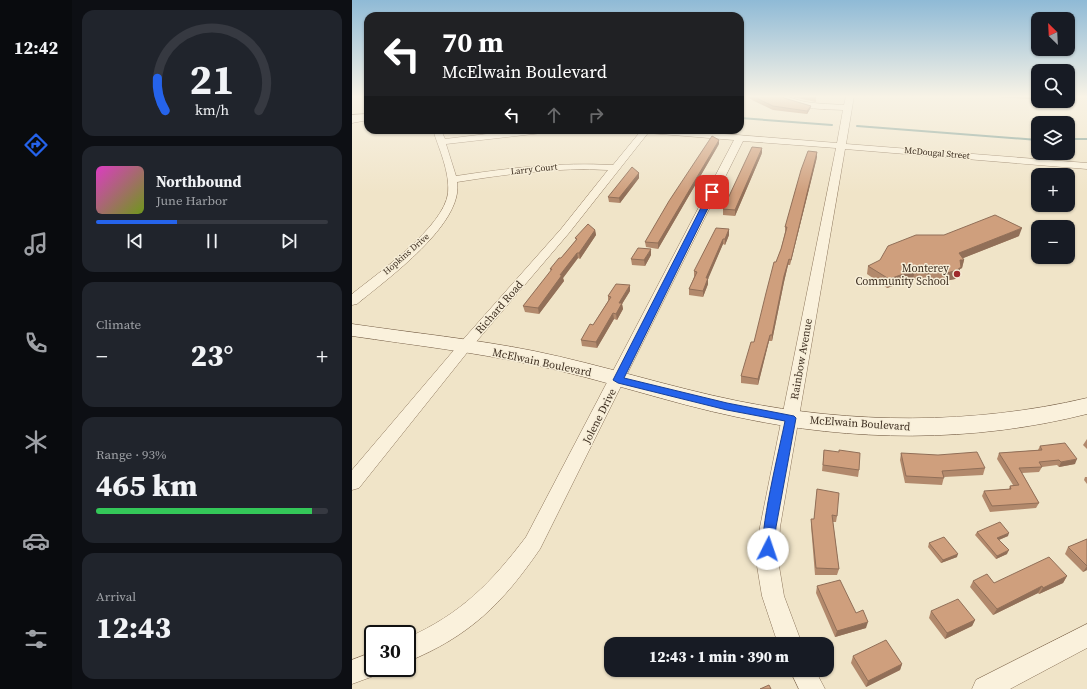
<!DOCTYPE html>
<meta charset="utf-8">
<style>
:root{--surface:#171b24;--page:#20242c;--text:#f1f3f6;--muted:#9ea1a6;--line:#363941;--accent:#2563eb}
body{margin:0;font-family:"Source Serif 4",serif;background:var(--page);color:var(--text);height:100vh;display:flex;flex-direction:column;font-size:15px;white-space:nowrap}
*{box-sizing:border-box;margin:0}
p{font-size:13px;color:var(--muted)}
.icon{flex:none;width:22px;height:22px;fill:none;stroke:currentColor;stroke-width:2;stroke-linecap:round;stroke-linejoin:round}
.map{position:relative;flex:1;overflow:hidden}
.sheet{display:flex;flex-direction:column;gap:10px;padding:10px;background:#0d0f14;width:280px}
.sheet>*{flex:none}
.top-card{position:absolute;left:12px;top:12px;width:380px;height:122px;border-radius:12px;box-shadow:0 1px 3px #0004;background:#202124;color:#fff;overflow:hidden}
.needle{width:26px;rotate:336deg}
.tools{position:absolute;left:679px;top:12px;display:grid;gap:8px}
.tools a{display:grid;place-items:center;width:44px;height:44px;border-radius:8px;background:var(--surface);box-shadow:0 1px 3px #0004;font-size:20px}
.speed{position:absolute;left:12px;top:625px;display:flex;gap:8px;font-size:20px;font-weight:700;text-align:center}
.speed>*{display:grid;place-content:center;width:52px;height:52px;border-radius:50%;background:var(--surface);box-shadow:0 1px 3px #0004;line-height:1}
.speed .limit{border:2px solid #111;border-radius:6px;background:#fff;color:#111}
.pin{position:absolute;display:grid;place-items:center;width:34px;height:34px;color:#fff;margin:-17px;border-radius:8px;box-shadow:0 2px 6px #0006}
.me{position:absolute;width:44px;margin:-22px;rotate:4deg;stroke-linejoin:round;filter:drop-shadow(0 0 3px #0008)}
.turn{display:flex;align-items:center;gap:14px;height:84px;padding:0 12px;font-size:18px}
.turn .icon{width:52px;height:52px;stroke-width:2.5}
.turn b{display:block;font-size:28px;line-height:34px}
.lanes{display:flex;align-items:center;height:38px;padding:0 12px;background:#0003;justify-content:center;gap:20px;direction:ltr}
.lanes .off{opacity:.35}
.big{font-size:30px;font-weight:800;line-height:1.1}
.sheet .widget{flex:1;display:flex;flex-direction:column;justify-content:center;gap:6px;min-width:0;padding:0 14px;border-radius:12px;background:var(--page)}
.sheet .dial{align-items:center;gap:0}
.dial svg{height:104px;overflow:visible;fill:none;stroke:var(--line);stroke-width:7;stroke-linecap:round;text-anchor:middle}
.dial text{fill:var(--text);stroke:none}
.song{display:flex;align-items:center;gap:12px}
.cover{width:48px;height:48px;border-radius:6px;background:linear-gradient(135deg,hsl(310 70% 55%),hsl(80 70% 35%))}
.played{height:4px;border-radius:2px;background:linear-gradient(90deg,var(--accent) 35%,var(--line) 35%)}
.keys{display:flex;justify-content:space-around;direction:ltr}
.heat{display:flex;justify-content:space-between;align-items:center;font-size:22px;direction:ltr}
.charge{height:6px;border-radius:3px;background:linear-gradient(90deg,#34c759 93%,var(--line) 0)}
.trip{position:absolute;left:252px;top:637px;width:230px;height:40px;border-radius:12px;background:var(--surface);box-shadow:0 1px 3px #0004;font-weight:800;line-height:40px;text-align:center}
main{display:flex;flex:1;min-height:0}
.tabs{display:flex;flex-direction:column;width:72px;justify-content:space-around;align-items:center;background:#090b0e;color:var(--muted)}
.tabs .icon{width:28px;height:28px}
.tabs .active{color:var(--accent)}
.tabs b{font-size:18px;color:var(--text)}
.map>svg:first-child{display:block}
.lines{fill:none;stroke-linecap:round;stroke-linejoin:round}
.stream{stroke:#6f938a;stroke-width:2}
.street-casing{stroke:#8d765c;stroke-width:1}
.secondary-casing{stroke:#6f573f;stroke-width:1}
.street{fill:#faf1dc;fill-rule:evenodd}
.secondary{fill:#faf1dc;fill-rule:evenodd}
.wall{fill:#b2896c}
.shaded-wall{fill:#916f58}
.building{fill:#cf9f7d;stroke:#916f58}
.route{fill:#2563eb;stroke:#184099}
.poi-dot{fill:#9e2a2b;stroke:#f7eed8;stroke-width:1.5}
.labels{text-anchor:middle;stroke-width:3;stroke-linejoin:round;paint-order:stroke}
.far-street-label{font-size:9px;fill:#3d2e20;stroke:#f7eed8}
.poi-label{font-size:11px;fill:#3d2e20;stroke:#f7eed8;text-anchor:end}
.street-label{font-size:11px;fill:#3d2e20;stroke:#f7eed8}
</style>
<main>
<nav class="tabs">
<b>12:42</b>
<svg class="icon active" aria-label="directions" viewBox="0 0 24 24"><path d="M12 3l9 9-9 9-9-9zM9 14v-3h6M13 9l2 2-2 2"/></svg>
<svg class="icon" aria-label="music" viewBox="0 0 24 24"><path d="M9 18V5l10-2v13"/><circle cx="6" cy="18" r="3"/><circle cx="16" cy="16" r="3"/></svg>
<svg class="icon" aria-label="phone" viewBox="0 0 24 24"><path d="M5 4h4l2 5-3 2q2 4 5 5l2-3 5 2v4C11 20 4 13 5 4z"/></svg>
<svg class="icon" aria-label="climate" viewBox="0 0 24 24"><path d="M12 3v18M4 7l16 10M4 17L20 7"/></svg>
<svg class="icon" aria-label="car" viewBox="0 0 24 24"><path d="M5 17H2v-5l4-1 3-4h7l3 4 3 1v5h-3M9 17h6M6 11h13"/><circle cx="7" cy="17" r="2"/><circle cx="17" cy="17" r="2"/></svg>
<svg class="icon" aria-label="filters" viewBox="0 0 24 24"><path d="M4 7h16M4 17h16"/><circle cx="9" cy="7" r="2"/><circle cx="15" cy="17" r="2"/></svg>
</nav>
<section class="sheet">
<div class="widget dial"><svg viewBox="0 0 100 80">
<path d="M14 69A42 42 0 1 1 86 69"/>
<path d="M14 69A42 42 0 0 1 8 44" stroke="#2563eb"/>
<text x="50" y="56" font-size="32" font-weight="700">21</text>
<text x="50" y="72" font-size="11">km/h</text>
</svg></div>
<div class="widget">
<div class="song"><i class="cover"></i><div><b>Northbound</b><p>June Harbor</p></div></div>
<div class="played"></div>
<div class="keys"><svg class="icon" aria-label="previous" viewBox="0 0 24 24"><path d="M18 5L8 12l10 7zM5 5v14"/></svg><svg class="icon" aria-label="pause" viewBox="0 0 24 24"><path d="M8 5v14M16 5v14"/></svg><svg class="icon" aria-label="next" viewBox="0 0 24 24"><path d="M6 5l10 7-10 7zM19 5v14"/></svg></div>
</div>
<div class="widget"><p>Climate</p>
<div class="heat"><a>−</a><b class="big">23°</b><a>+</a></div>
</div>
<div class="widget"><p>Range · 93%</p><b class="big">465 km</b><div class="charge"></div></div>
<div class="widget"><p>Arrival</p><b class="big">12:43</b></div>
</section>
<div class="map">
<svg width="735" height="689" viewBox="0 0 735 689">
<rect width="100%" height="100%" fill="#f0e4c8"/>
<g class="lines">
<path class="stream" d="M388,118L480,125
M505,126L686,140
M716,139H735"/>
<g class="street-casing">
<path id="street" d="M426,96C437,96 444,100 454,102C467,104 480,104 492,105L494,96H502L494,144L735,163V169L493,149L428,527L426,560L432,596L450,644H426L410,596L404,560L408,527L484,148L391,141L188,549C150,604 118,636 55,662V638C109,614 139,583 174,537L382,140L296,133L217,233L118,349L7,488L0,490V470L108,343L209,229L256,170C206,167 156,174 105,182C112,224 35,279 5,304L0,305V294C26,273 92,227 96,193C98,172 87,149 81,130H89L93,139L168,130H194L190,133L94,144L104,176C157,168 208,162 261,165L288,132L287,130H323L485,143L491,110C471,109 443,110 426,96Z
M735,624V648L658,689H620L624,680Z
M21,652V668H32L30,673L0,684V660Z
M438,670H463L473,689H447Z"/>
</g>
<g class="secondary-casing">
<path id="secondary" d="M16,114V120L0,123V115Z
M0,324C61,333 122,339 182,351C250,365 317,387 386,401C501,424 620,425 735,398V414C620,443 501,442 385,417C317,403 250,379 182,365C122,352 61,345 0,336Z"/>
</g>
<use href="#street" class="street"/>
<use href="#secondary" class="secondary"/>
</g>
<path class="wall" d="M394,96H430L432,98L459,106L458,109L455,114L421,110L402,101Z
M436,96H462L464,98V102Z
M643,96H686V98L679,99L643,97Z
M367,144L306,249L294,247L293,242Z
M410,153L383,216L371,215V209Z
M465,157L438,265H436L432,282L420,341H417L406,385L389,383V376L402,342L424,262L429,249L433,232V227Z
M287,173V178L268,203L257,202L256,197Z
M377,229V235L373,245L371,244L356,278V284L351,297L337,295V289L342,277V271Z
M243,230L244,235L228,259L226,258L211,278L212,281L187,314L173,312L171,306L199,271L198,269L209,258L224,240L223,238Z
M592,235L667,236L611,258L612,260L610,268L608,269L607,275L603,279L593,281H576L574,283L561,279L535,288L515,274L516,266Z
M299,255L293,266L280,265L279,259Z
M278,291L270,304L271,309L265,320L262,319L245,348L230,346L229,340L241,325L256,301V296Z
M735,439V449L731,445Z
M688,446L723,464L707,467L705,465L690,467L687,472L670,473L687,503L684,508L638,512L630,496L632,491L657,489L658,486L661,485L645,459L647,453L686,450Z
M472,450L507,470L506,477L470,471Z
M549,453L633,468L631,475L592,477L590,485L553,483L548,460Z
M733,477H735V484L732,480Z
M465,489L485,516L484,522H481L487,569L485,575H463L459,526V519H462Z
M625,532L656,536L647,540L655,554L644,559L623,535Z
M735,539V570L731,572L713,554L716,547Z
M577,543L605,557L589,563L576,547Z
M715,576L711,583L687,594L686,593L641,615L618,587L621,581L642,583Z
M465,586L504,613L514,628L483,637L464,593Z
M579,611L623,620L620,626L593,639L577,618Z
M501,656L550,664L548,670L514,687L499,663Z"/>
<path class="shaded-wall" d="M680,96H686V98L679,99Z
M459,106L458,109L455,114V111Z
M367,140V144L306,249V243Z
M410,148V153L383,216V210Z
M465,152V157L438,265L439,260Z
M287,173V178L268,203L267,198Z
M670,228L667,236L604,261L607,253Z
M377,229V235L373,245V239Z
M243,230L244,235L228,259L227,253Z
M371,239V244L354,284V278Z
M299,249V255L293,266L292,260Z
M225,253L226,258L211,278L212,281L187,314L186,308L208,275Z
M437,259L436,265L432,282L420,341V335L432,276Z
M608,260H612L610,268L608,269L607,275L603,279L593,281L595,273Z
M563,270L561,279L535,288L537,279Z
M578,272L576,281L574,283L576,274Z
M356,278V284L351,297V291Z
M278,285V291L270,304L271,309L265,320L264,314L267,303Z
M261,313L262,319L245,348L244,342Z
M418,335L417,341L406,385V379Z
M725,459L723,464L707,467L709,462Z
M657,533L656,536L644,541L645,538Z
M657,550L655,554L644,559L645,556Z
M606,554L605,557L589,563L591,560Z
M735,566V570L731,572Z
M715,576L711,583L687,594L691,588Z
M690,586L686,593L641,615L645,609Z
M623,620L620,626L593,639L595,633Z
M516,622L514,628L483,637L485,631Z
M550,664L548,670L514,687L516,681Z"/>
<path class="building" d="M400,96H430L432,98L459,106L455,111L421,106Z
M455,96H462L464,98Z
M360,136L367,140L306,243L293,242L317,201Z
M400,147L410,148L383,210L371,209Z
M456,151L465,152L439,260L437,259L432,276L420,335H418L406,379L389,376L399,342H402L414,293L422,262H424L429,249L435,227H433L449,170Z
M280,167L287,173L267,198L256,197Z
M643,215L670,228L607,253L612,260H608L609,267L605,270L595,273L578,272L576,274L563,270L537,279L516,266L528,260L536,246L564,235H592Z
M236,224L243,230L227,253H225L208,275H210L186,308L171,306L200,269H198L207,258H209L225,239L223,238Z
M364,228L377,229L373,239H371L354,278H356L351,291L337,289L345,272L342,271Z
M286,248L299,249L292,260L279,259Z
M264,284L278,285L267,303H270L264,314L261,313L244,342L229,340L238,324L241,325L259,297L256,296Z
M713,443L725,459L709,462L707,460L687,462L690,467L667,468L687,503L640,506L632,491L659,489L658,486L667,485L647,453L690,450L688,446Z
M472,450L487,452V450L508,453L507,470L471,465Z
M625,452L633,468L590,471L592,478L554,476L549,453L586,455Z
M465,489L487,493L485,516L480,515L487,569L464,568L459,519H462Z
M648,522L657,533L645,538L657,550L645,556L625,532Z
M592,537L606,554L591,560L577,543Z
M735,539V566L716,547Z
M697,557L715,576L691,588L690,586L645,609L621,581L635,574L642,583Z
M488,580L504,613L511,610L516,622L485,631L465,586Z
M606,599L623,620L595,633L579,611Z
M534,640L550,664L516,681L501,656Z
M417,685L419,689H408Z"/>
<linearGradient id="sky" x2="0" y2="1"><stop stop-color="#8fbad6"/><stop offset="0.5" stop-color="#f8f3e6"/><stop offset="1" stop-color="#f8f3e6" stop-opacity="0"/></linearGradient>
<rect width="735" height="193" fill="url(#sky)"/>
<path class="route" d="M360,190L364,192L272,378L375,403L442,416L444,418L424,527L422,549L421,553L416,555L412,553C405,539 429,442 433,421L375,410L266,383L261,380L357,192Z"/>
<circle class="poi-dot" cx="605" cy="274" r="4"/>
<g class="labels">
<g class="far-street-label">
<text transform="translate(585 153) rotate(5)" y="3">McDougal Street</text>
<text transform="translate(182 169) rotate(-6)" y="3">Larry Court</text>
<text transform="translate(54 254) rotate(-41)" y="3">Hopkins Drive</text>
</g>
<g class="poi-label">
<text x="597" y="272">Monterey<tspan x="597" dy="13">Community School</tspan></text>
</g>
<g class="street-label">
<text transform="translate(147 307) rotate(-49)" y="4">Richard Road</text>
<text transform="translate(449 359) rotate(-80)" y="4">Rainbow Avenue</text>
<text transform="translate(190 362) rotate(12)" y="4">McElwain Boulevard</text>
<text transform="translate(247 416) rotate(-63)" y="4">Jolene Drive</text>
<text transform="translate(508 423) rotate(4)" y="4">McElwain Boulevard</text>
</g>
</g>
</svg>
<div class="tools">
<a><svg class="needle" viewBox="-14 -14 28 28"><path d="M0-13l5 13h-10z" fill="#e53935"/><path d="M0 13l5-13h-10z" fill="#9ea1a6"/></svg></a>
<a><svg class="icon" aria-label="search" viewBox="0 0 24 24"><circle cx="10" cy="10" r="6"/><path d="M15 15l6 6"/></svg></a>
<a><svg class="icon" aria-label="layers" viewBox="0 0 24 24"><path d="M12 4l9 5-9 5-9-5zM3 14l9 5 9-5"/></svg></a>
<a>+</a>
<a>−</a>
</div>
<div class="speed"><div class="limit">30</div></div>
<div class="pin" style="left:360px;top:192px;background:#d93025"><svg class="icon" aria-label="arrive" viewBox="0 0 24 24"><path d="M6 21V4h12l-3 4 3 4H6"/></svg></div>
<svg class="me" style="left:416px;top:549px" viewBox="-20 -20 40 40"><circle r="19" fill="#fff"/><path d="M0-13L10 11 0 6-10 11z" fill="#2563eb"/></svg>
<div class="trip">12:43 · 1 min · 390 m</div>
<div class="top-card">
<div class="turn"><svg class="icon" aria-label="left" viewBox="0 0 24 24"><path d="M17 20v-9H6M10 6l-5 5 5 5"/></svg><div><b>70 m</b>McElwain Boulevard</div></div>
<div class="lanes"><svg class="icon" aria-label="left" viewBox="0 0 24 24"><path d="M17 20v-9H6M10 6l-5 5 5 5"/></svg><svg class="icon off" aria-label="ahead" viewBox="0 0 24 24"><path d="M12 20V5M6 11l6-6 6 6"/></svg><svg class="icon off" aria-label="right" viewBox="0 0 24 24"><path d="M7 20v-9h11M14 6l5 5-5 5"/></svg></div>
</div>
</div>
</main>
